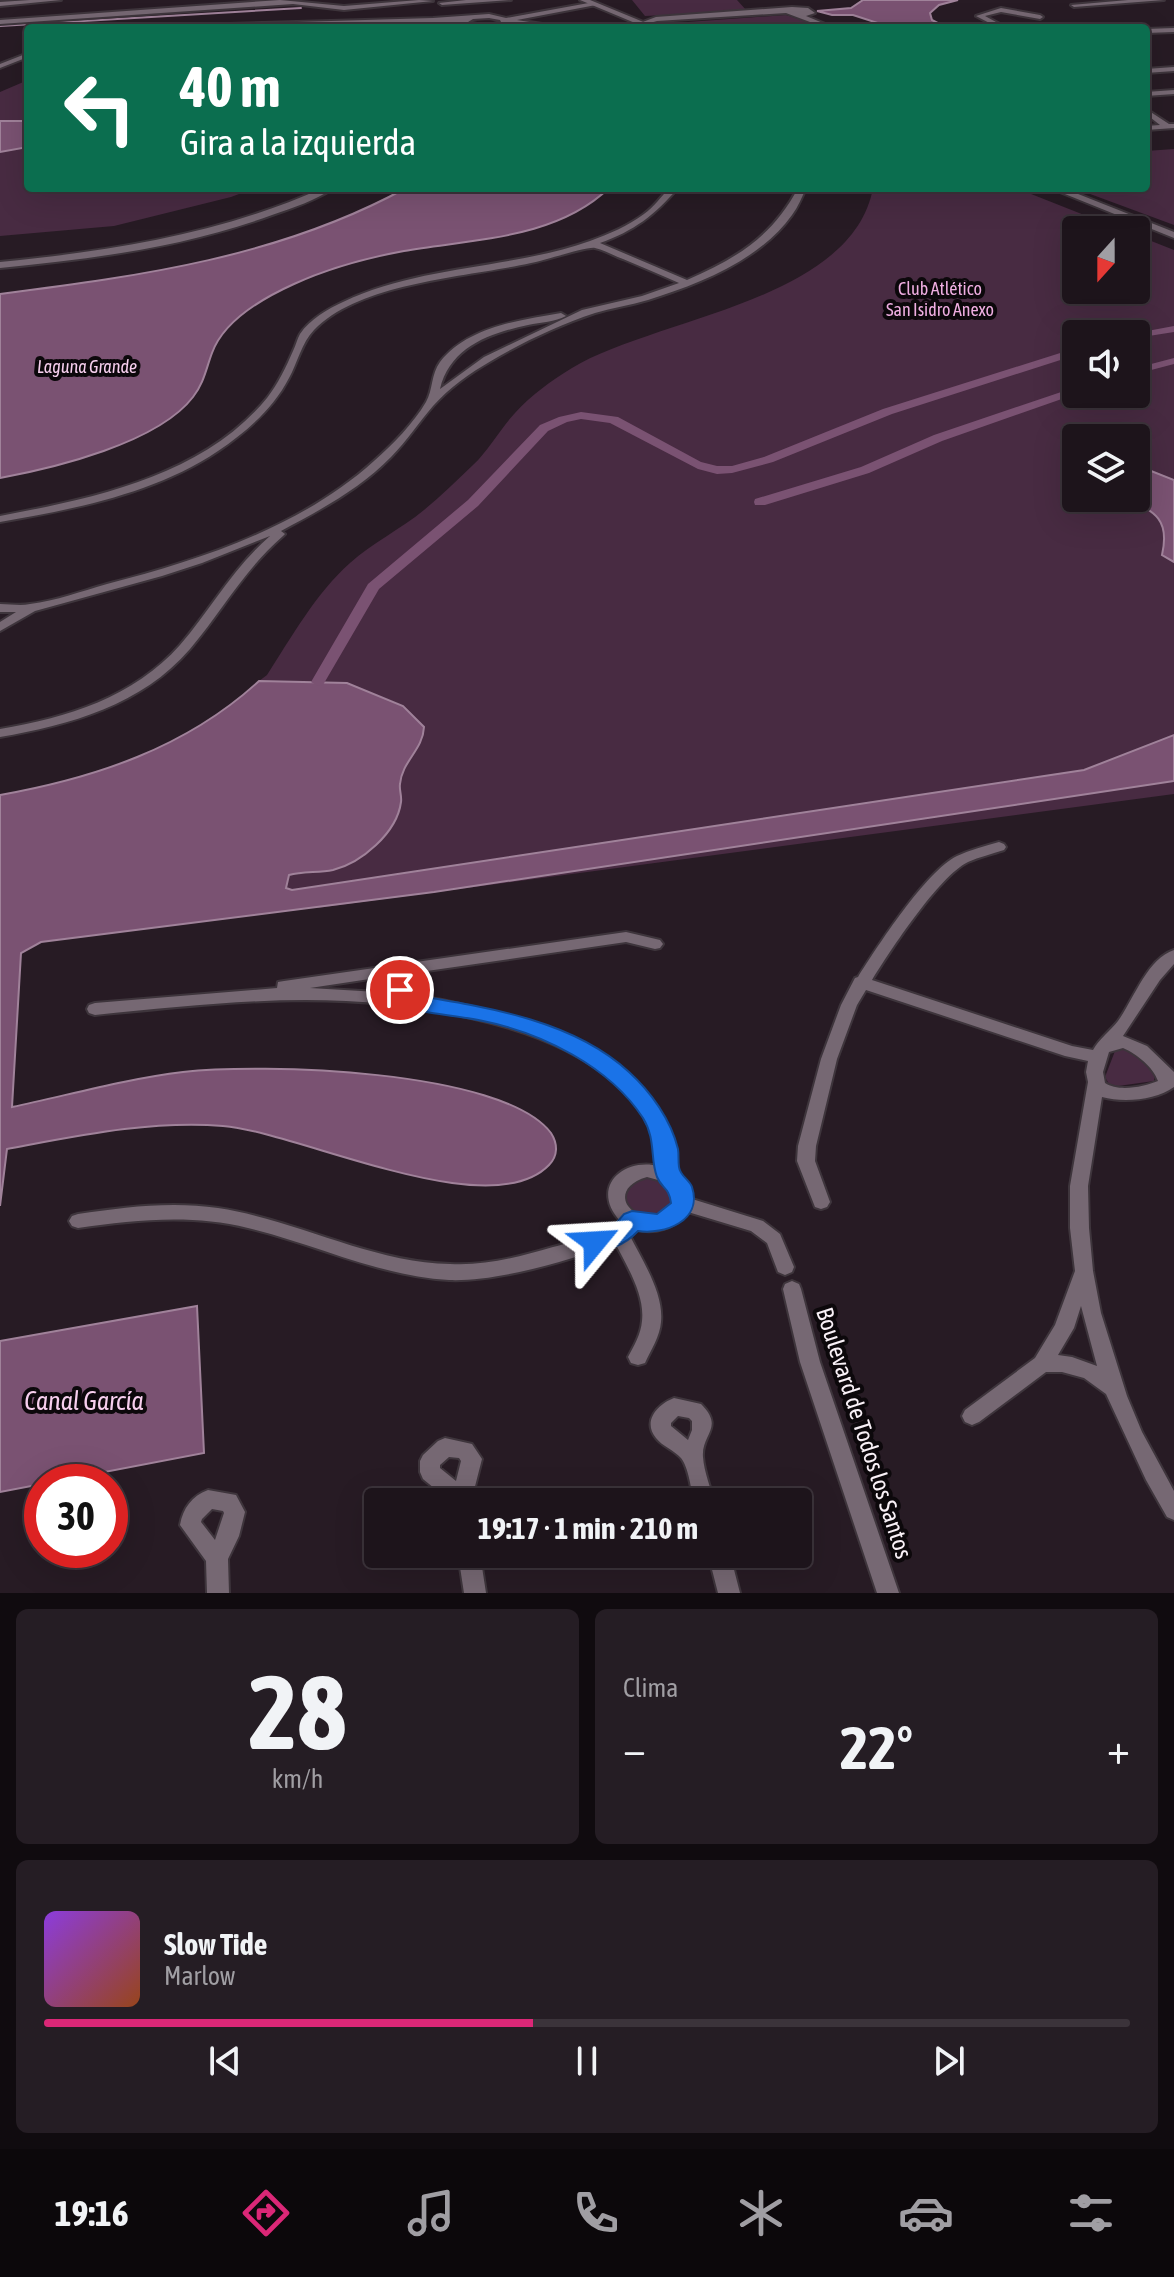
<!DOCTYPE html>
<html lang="es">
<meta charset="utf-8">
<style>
:root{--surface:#1d141b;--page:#251d24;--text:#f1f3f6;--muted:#a09ea3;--line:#3b333a;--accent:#db2777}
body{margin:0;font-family:"Asap Condensed",sans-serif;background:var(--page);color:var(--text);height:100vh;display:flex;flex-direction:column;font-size:30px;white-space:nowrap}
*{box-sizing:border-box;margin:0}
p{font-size:26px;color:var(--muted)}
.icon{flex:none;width:44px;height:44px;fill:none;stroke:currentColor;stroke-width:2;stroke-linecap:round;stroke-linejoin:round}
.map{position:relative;height:1593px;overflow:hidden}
.drawer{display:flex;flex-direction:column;gap:16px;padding:16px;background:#100b0f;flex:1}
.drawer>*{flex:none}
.hud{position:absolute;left:24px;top:24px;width:1126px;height:168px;border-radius:8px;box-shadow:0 8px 32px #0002,0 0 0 2px var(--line);background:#0b6e4f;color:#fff;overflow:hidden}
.needle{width:52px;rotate:201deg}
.controls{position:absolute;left:1062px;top:216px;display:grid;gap:16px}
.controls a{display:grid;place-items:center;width:88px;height:88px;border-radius:8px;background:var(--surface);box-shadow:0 8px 32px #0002,0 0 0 2px var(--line);font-size:40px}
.speed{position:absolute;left:24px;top:1464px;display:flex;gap:16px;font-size:40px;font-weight:700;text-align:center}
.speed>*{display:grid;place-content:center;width:104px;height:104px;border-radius:50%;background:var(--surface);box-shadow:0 8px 32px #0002,0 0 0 2px var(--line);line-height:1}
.speed .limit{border:12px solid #d22;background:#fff;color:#111}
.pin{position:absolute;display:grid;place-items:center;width:68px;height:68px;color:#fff;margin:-34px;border:4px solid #fff;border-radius:50%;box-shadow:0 2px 8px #0007}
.me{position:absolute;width:88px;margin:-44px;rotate:63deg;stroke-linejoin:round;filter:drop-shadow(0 0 6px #0008)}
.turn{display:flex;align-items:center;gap:28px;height:168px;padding:0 24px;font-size:36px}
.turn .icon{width:104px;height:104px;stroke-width:2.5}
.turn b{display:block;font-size:56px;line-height:68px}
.big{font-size:60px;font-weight:700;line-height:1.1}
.drawer .tile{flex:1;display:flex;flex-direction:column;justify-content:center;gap:12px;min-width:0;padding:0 28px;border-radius:12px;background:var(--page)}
.drawer .dial{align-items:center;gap:0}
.dial b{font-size:104px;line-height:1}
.song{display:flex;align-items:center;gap:24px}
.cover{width:96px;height:96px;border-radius:12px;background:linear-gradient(135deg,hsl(270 70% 55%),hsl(20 70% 35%))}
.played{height:8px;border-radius:4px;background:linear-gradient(90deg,var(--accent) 45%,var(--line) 45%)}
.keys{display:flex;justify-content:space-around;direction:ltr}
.heat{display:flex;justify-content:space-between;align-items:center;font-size:44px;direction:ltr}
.drawer .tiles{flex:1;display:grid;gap:16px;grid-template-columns:1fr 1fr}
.tile:last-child{grid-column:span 2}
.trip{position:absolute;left:364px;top:1488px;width:448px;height:80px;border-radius:8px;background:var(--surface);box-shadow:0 8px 32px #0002,0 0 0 2px var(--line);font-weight:700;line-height:80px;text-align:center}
.menu{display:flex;height:128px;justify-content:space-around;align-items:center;background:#0c080b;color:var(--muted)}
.menu .icon{width:56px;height:56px}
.menu .on{color:var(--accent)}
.menu b{font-size:36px;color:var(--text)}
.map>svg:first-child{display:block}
.green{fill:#482b42;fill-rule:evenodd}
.water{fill:#7a5272;stroke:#a0829a;stroke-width:2}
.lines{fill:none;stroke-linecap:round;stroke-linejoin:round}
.stream{stroke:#a0829a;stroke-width:2}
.canal{fill:#7a5272;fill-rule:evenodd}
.minor-casing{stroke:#3e353c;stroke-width:4}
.tertiary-casing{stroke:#3e353c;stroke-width:4}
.minor{fill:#766873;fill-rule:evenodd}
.tertiary{fill:#766873;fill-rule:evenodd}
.route{fill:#1a73e8;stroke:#114b97;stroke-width:2}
.labels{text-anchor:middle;stroke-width:8;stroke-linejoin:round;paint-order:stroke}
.far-park-label{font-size:18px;fill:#efaee1;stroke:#0c080b}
.far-water-label{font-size:18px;font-style:italic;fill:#f7cfee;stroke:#0c080b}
.near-street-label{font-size:24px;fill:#f9f1f7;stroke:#0c080b}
.near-water-label{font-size:26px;font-style:italic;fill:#f7cfee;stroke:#0c080b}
</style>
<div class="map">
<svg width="1174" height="1593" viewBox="0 0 1174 1593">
<rect width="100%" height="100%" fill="#271b24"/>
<path class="green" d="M632,0H737L747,11L645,16Z
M786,15L827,28H670L660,24Z
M28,80V188H255L231,197L114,226L0,236V92Z
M1174,149V225L1074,188H1146V151Z
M873,188H1016L1122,230H1076V290H1136V235L1174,250V794L317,908L323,903L286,888L289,875L330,871L364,856L393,824L401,805L400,783L416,721L397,703L347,683L259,681L267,675C291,638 316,593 350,563C372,543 401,529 424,510C441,496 457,480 473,465C489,450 500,429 515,413C530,396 552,380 572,368C654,318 852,302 873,188ZM1076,334H1136V394H1076ZM1076,438H1136V498H1076Z
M1121,1046L1135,1052L1155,1074L1154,1081L1118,1086L1109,1084L1105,1077L1115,1051Z
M647,1178L661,1181L673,1196C669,1216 651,1219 635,1212L625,1201L627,1188L639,1180Z"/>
<path class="water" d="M863,0H958L939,5L930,13L932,20L947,28H893L853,15H832L817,11L851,8Z
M0,121H28V147L0,152Z
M406,188H609C556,239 473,239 404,251C366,258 329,268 294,284C263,298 224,320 212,353C206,369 204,383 193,397C158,443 54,468 0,478V294C141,276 280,257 406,188Z
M1136,465L1174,480V562L1162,555C1170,520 1156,512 1126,498H1136Z
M259,681L347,683L403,706L424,727C423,750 402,761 400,784C399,790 402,796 401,802C397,833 361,863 333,870C318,873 303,871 289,875L286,888L292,890L1084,770L1174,735V781L434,892L41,942L21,953L12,1107C69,1095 125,1079 183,1072C259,1063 503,1069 551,1133C558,1144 558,1156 549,1165C490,1226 299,1132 223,1126C151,1120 77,1136 7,1149L0,1206V795C95,778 186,748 259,681Z
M197,1306L204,1453L0,1492V1341Z"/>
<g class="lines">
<path class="stream" d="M0,26L301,8"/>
<path class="canal" d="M1174,326V332L1136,338V334H1131Z
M1076,348V355L892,414L773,462L732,473L717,474L698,469L610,423L581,419L567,422L548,431L478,506L379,589L323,685L318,686L311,682L368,584L468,500L540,425L559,417L581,412L618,417L701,462L717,466H732L764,457L883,409Z
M1174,358V364L1136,374V368Z
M1076,387V394L942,441L869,473L765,505H755L754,502L755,499L861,467L934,435Z"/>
<g class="minor-casing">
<path id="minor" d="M30,0H61L0,6V2Z
M280,0L344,6L419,0L433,1L344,10L293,4L0,24V20Z
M466,0H511L442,5L439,3Z
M1128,0H1164L1074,7L1071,5Z
M594,2L596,5L517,20L567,28L508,22L494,28L468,26L469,28C458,28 445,23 433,22L157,28L160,26L433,18L489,14L506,18ZM489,18L500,20L501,22L486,26L468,22L473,19Z
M792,7L808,8L815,13L806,16L835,28H826L786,13L657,21L643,25L640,23L656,17Z
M1001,8L1040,15L1043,17L1040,19L1001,12L985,16L1007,28H999L976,16Z
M1174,28V32L1146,33V29Z
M28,53V57L0,68V64Z
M1174,67V71L1146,73V69Z
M1174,90V94L1146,96V92Z
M1146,109L1169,124H1174V128L1146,130V126L1160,125L1146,114Z
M323,188H334C316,200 293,208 272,215C185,247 92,259 0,268V262C112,251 220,234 323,188Z
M669,188H678C655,215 634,231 600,243L687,280C737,258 772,237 798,188H806C802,197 798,207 792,215C760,260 699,284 648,300C631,305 612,308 595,313C559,325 523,342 491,361C470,373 449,388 433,406C419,422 407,441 391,457C360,489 320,510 281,531L285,534L283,536C243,571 223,610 190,649C142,705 70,725 0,737V729C67,718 134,697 180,645C211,609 233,568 270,536L202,563L162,576L35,611L0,631V622L16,612H0V604C10,604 21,606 30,604C56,601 82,591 107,584C200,560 301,527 374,461C393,444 413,424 426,402C433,390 431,374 440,362C467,327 520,320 561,313L566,316C555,322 541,322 528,325C490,333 450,347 440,389L484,357L582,310L642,296L679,283C661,275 642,267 623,259C614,256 605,250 595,248C588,246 543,261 531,263C468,277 360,282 314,330C302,342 297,364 289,378C273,409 246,432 218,451C154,494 74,509 0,522V516C94,498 203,476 267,398C278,384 286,367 293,351C296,345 297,339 300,334C310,319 328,309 343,302C420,265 511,269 590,241C609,234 628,226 644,214C654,207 661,197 669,188Z
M999,842L1004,844L1006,847L1004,850C992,854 979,857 968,862C939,876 890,951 872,980L1072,1046L1093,1050C1099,1039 1110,1031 1118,1021C1134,999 1147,959 1174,950V964L1160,980L1123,1036L1147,1046L1174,1072V1087C1156,1100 1124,1103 1102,1097L1088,1186L1089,1228L1093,1271L1101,1313L1127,1396L1142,1432L1174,1491V1520L1167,1517L1146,1480L1106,1394L1084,1378L1062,1372H1046L979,1422L972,1425L965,1422L962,1416L965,1410L1035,1358L1055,1325L1075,1271L1070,1228V1186L1088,1082L1086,1072L1088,1061L1065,1056L866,990L857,1005L837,1059L816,1146L815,1161L830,1202L827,1207L821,1209L815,1207L797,1161L798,1146L821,1059L841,1005L855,978L858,977C877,947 926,871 957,856C970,850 985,846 999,842ZM1123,1048C1137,1054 1153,1067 1158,1081C1144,1087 1118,1092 1105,1083L1103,1072L1109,1052ZM1081,1306L1097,1366L1072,1357L1058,1355L1074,1328Z
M626,932L660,940L663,944L660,948L655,949L626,942L413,973L407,984L412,995L442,1000L504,1014L558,1032L606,1057L643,1089L668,1128L674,1143L677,1174L685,1182L692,1199L763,1221L780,1234L794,1267L792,1272L785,1275L778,1272L767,1243L751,1231L688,1212C676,1228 654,1235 635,1229L629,1234C642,1260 664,1293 661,1322C660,1336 651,1350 645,1363L638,1365L631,1363L628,1357C634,1346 641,1334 642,1321C645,1295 627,1266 615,1243C571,1261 495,1282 449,1280C379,1276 315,1244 248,1228C191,1214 135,1220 78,1228L72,1226L69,1221L72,1216L78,1214C124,1207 172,1201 218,1208C297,1220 370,1262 450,1264C485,1266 519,1257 553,1247C576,1241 601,1237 620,1221C590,1188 622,1157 659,1166C656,1127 638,1103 610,1079C571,1046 520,1029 471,1018C342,988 225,1002 95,1015L89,1013L87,1009L89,1005L95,1003L277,988L278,982L284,981ZM396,975L391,984L395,993L310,988ZM647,1177L658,1180L674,1194L673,1206C640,1236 599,1191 647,1177Z
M792,1281L799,1284L801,1289L820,1362L899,1593H877L800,1362L783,1289L785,1284Z
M674,1398L701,1404C725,1428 701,1434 703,1457C704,1472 711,1488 714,1502H694C691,1490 689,1468 681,1458C674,1450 662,1446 656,1438C642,1421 658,1404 674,1398ZM678,1416L689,1418L692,1421V1430L688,1440L671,1426V1423Z
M445,1438L472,1444L482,1459L471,1502H451L423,1479L420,1472V1461L423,1455L438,1441ZM449,1457L459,1458L461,1461L456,1481L440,1468V1465Z
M208,1490L236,1495L245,1512L239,1536L228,1559L229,1593H207L206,1561L180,1525C183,1508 192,1496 208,1490ZM212,1509L223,1511L224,1513L215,1540L201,1522L202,1519Z
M458,1554H480L486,1593H464Z
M708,1554H730L740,1593H718Z"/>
</g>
<g class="tertiary-casing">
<path id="tertiary" d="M580,0H590L658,28H647Z
M1050,188H1063L1174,232V238Z"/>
</g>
<use href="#minor" class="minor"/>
<use href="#tertiary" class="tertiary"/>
</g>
<path class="route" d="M400,983L407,985L413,995C486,1007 573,1020 629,1072C651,1092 671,1120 678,1149C679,1155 678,1161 679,1167C680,1176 689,1179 692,1187C703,1221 664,1235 638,1231C626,1244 604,1255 586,1249L583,1242L586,1236L612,1228L624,1214L632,1211L657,1214L671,1203C669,1187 662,1189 657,1177C650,1159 656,1139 643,1118C609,1066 542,1033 483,1021C455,1015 426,1014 398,1006L390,990L393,985Z"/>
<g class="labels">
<g class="far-park-label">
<text x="940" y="295">Club Atlético<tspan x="940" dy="21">San Isidro Anexo</tspan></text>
</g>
<g class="far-water-label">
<text x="87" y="373">Laguna Grande</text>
</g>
<g class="near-street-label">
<text transform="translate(864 1433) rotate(72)" y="8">Boulevard de Todos los Santos</text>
</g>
<g class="near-water-label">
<text x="84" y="1410">Canal García</text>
</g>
</g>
</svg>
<div class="controls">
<a><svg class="needle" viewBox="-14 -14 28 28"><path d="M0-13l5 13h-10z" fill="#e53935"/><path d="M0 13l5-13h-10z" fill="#a09ea3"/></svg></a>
<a><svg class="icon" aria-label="sound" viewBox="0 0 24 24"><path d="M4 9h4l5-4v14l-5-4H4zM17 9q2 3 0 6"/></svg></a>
<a><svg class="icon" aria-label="layers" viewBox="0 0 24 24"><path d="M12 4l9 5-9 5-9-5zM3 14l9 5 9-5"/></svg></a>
</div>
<div class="speed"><div class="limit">30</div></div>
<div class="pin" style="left:400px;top:990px;background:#d93025"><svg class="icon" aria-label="arrive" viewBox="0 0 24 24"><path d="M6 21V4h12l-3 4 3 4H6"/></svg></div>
<svg class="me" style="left:595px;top:1242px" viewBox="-20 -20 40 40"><path d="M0-17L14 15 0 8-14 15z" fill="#1a73e8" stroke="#fff" stroke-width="4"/></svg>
<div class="trip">19:17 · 1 min · 210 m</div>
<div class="hud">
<div class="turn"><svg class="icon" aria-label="left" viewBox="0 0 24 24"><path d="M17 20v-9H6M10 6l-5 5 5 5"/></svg><div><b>40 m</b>Gira a la izquierda</div></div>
</div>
</div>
<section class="drawer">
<div class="tiles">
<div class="tile dial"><b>28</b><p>km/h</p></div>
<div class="tile"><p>Clima</p>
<div class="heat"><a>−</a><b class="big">22°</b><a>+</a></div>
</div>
<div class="tile">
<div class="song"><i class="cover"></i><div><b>Slow Tide</b><p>Marlow</p></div></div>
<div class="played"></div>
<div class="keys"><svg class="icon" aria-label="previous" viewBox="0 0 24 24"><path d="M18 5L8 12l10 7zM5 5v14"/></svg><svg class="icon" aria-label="pause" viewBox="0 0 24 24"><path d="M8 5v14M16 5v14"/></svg><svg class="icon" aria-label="next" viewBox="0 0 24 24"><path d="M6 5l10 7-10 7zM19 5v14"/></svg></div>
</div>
</div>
</section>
<nav class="menu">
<b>19:16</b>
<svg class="icon on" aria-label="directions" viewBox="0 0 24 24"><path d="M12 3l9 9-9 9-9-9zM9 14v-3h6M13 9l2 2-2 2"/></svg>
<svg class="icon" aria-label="music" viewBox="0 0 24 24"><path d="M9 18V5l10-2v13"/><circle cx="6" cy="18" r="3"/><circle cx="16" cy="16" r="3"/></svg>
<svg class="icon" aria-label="phone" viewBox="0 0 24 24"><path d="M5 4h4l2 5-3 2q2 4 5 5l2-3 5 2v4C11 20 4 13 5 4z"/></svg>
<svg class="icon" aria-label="climate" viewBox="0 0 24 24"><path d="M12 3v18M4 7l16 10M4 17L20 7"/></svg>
<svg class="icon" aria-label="car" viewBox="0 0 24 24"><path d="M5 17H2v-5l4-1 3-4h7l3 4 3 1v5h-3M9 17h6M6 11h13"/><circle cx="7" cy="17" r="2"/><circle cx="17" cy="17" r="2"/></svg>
<svg class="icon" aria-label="filters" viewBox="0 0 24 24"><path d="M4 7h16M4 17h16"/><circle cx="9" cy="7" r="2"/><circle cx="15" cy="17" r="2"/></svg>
</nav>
